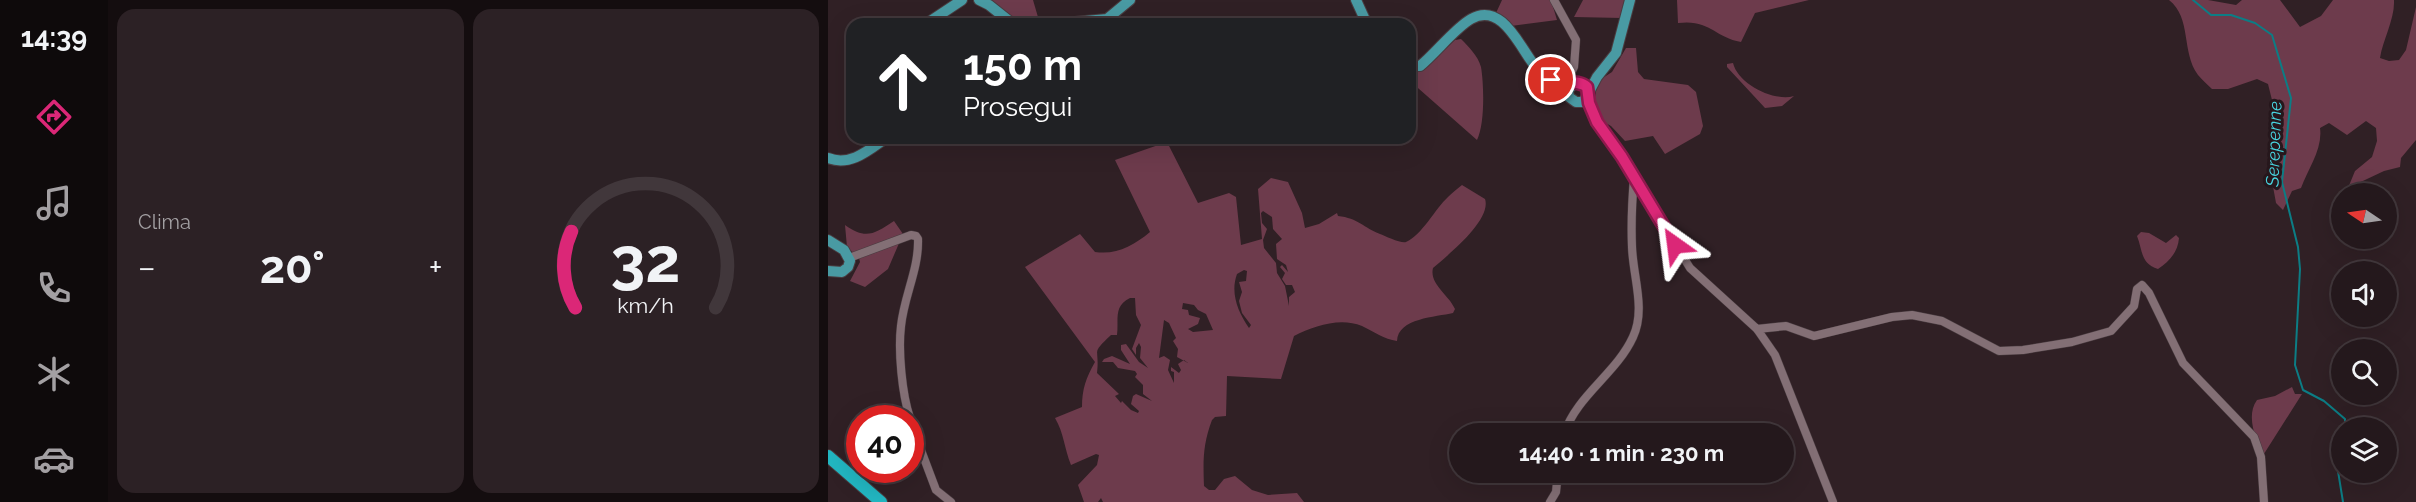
<!DOCTYPE html>
<html lang="it">
<meta charset="utf-8">
<style>
:root{--surface:#24181c;--page:#2c2125;--text:#f1f3f6;--muted:#a3a0a3;--line:#41373b;--accent:#db2777}
body{margin:0;font-family:Raleway,sans-serif;background:var(--page);color:var(--text);height:100vh;display:flex;flex-direction:column;font-size:22px;white-space:nowrap}
*{box-sizing:border-box;margin:0}
p{font-size:20px;color:var(--muted)}
.icon{flex:none;width:33px;height:33px;fill:none;stroke:currentColor;stroke-width:2;stroke-linecap:round;stroke-linejoin:round}
.map{position:relative;flex:1;overflow:hidden}
.panel{display:flex;flex-direction:column;gap:9px;padding:9px;background:#140d0f;width:720px}
.panel>*{flex:none}
.guide{position:absolute;left:18px;top:18px;width:570px;height:126px;border-radius:18px;box-shadow:0 6px 24px #0002,0 0 0 2px var(--line);background:#202124;color:#fff;overflow:hidden}
.needle{width:39px;rotate:283deg}
.buttons{position:absolute;left:1503px;top:183px;display:grid;gap:12px}
.buttons a{display:grid;place-items:center;width:66px;height:66px;border-radius:50%;background:var(--surface);box-shadow:0 6px 24px #0002,0 0 0 2px var(--line);font-size:30px}
.speed{position:absolute;left:18px;top:405px;display:flex;gap:12px;font-size:30px;font-weight:700;text-align:center}
.speed>*{display:grid;place-content:center;width:78px;height:78px;border-radius:50%;background:var(--surface);box-shadow:0 6px 24px #0002,0 0 0 2px var(--line);line-height:1}
.speed .limit{border:9px solid #d22;background:#fff;color:#111}
.pin{position:absolute;display:grid;place-items:center;width:51px;height:51px;color:#fff;margin:-26px;border:3px solid #fff;border-radius:50%;box-shadow:0 2px 6px #0007}
.me{position:absolute;width:66px;margin:-33px;rotate:329deg;stroke-linejoin:round;filter:drop-shadow(0 0 4px #0008)}
.turn{display:flex;align-items:center;gap:21px;height:126px;padding:0 18px;font-size:27px}
.turn .icon{width:78px;height:78px;stroke-width:2.5}
.turn b{display:block;font-size:42px;line-height:51px}
.big{font-size:45px;font-weight:700;line-height:1.1}
.panel .widget{flex:1;display:flex;flex-direction:column;justify-content:center;gap:9px;min-width:0;padding:0 21px;border-radius:18px;background:var(--page)}
.panel .dial{align-items:center;gap:0}
.dial svg{height:156px;overflow:visible;fill:none;stroke:var(--line);stroke-width:7;stroke-linecap:round;text-anchor:middle}
.dial text{fill:var(--text);stroke:none}
.heat{display:flex;justify-content:space-between;align-items:center;font-size:33px;direction:ltr}
.panel .tiles{flex:1;display:grid;gap:9px;grid-template-columns:repeat(2,1fr)}
.trip{position:absolute;left:621px;top:423px;width:345px;height:60px;border-radius:30px;background:var(--surface);box-shadow:0 6px 24px #0002,0 0 0 2px var(--line);font-weight:700;line-height:60px;text-align:center}
main{display:flex;flex:1;min-height:0}
.menu{display:flex;flex-direction:column;width:108px;justify-content:space-around;align-items:center;background:#0e0a0b;color:var(--muted)}
.menu .icon{width:42px;height:42px}
.menu .current{color:var(--accent)}
.menu b{font-size:27px;color:var(--text)}
.map>svg:first-child{display:block}
.green{fill:#6d3b4c;fill-rule:evenodd}
.lines{fill:none;stroke-linecap:round;stroke-linejoin:round}
.stream{stroke:#0c7d85;stroke-width:2}
.minor-casing{stroke:#493c40;stroke-width:9}
.major-casing{stroke:#493c40;stroke-width:12}
.highway-casing{stroke:#493c40;stroke-width:14}
.minor{stroke:#836f75;stroke-width:8}
.major{stroke:#499aa3;stroke-width:10}
.highway{stroke:#22b7c2;stroke-width:12}
.route-casing{stroke:#8e194d;stroke-width:15}
.route{stroke:#db2777;stroke-width:10}
.labels{text-anchor:middle;stroke-width:6;stroke-linejoin:round;paint-order:stroke}
.water-label{font-size:18px;font-style:italic;fill:#48d6e1;stroke:#26171c}
</style>
<main>
<nav class="menu">
<b>14:39</b>
<svg class="icon current" aria-label="directions" viewBox="0 0 24 24"><path d="M12 3l9 9-9 9-9-9zM9 14v-3h6M13 9l2 2-2 2"/></svg>
<svg class="icon" aria-label="music" viewBox="0 0 24 24"><path d="M9 18V5l10-2v13"/><circle cx="6" cy="18" r="3"/><circle cx="16" cy="16" r="3"/></svg>
<svg class="icon" aria-label="phone" viewBox="0 0 24 24"><path d="M5 4h4l2 5-3 2q2 4 5 5l2-3 5 2v4C11 20 4 13 5 4z"/></svg>
<svg class="icon" aria-label="climate" viewBox="0 0 24 24"><path d="M12 3v18M4 7l16 10M4 17L20 7"/></svg>
<svg class="icon" aria-label="car" viewBox="0 0 24 24"><path d="M5 17H2v-5l4-1 3-4h7l3 4 3 1v5h-3M9 17h6M6 11h13"/><circle cx="7" cy="17" r="2"/><circle cx="17" cy="17" r="2"/></svg>
</nav>
<section class="panel">
<div class="tiles">
<div class="widget"><p>Clima</p>
<div class="heat"><a>−</a><b class="big">20°</b><a>+</a></div>
</div>
<div class="widget dial"><svg viewBox="0 0 100 80">
<path d="M14 69A42 42 0 1 1 86 69"/>
<path d="M14 69A42 42 0 0 1 12 30" stroke="#db2777"/>
<text x="50" y="56" font-size="32" font-weight="700">32</text>
<text x="50" y="72" font-size="11">km/h</text>
</svg></div>
</div>
</section>
<div class="map">
<svg width="1588" height="502" viewBox="0 0 1588 502">
<rect width="100%" height="100%" fill="#302025"/>
<path class="green" d="M161,0H205L212,24H187Z
M674,0H723L729,20L683,26L668,13Z
M755,0H798L794,18L746,17Z
M849,0H981L927,13L913,42C886,37 882,19 850,23Z
M1341,0H1380L1408,5L1414,0H1452L1472,27L1493,16L1505,0H1566C1567,19 1555,39 1552,58L1561,61L1571,60L1578,50L1588,7V140L1573,158L1572,167L1556,171L1520,188L1527,171L1544,157L1549,141L1548,128L1538,121L1519,135L1501,123L1492,128C1495,149 1480,169 1473,188L1464,191L1455,210L1448,203L1444,181L1449,165L1445,137L1449,120L1440,84L1429,79L1400,89H1384C1379,84 1374,80 1370,75C1353,52 1364,18 1341,0Z
M633,39C641,47 650,56 653,67C656,85 657,124 649,140L582,81V74L595,70L627,40Z
M798,48H808L810,72L816,79L860,85L868,92L875,126L872,134L837,154L825,136L797,141L783,126L774,121L767,110L766,102L770,81L784,72Z
M905,63C910,84 946,102 966,96L954,106L937,108L899,67V64Z
M339,142L370,203L401,193L408,197L413,245L434,239L430,189L443,178L460,182L474,213L477,228L491,224L509,213L510,216C530,218 536,228 552,234C557,236 574,244 578,242C594,235 607,209 620,197C624,193 629,189 634,185L657,199C664,220 620,255 605,268C601,284 621,295 627,309L625,313C608,317 570,318 569,341C556,339 546,332 534,326C512,317 486,326 466,336L453,379L399,376L398,416L387,417L384,420C375,444 375,460 376,486L381,490H387L396,479L407,476L424,490L440,495L469,493L476,502H275L273,498L270,502H256L250,485L269,465L271,455L268,454L243,465C236,448 236,433 227,418L254,407C254,389 258,378 267,362L197,267L252,234L267,252C289,255 305,246 322,232L287,160ZM435,211L444,217L445,229L454,239L448,244L449,259L458,265L460,272L454,265L452,267L457,273L454,279L458,285H464L467,292L461,297V306L457,286L449,273L448,263L436,248L435,240L439,229L434,223L433,213ZM416,270L419,271L418,281L411,282L414,292L411,301L414,313L423,325L421,328C410,312 402,293 409,274ZM302,298H307L308,315L313,325L304,349L308,355V348L311,343L313,347L312,358L320,368L311,362L298,344L293,345V350L302,364L284,356L276,359L274,362H285L290,368L307,371L309,374L307,377L315,385V394L324,401L308,394L305,396L303,404L311,411L310,413L303,410L294,401L293,403L287,396L291,394L269,373C272,347 262,355 283,335H289C291,320 285,306 302,298ZM355,303L366,305L370,310L378,314L385,330L365,332L360,329L370,324L372,318L361,315L360,310L354,309ZM336,320L341,323L348,338L345,341L350,349L349,357L360,363L356,360L350,364L353,370L351,373L343,367V371L346,372V383L340,370L342,360L336,356L331,358Z
M66,221L75,234L60,269L37,287L22,281L32,262L31,258L19,247L17,225C38,240 46,234 66,221Z
M1313,232L1321,233L1338,243L1348,235L1351,238C1350,252 1341,262 1330,269C1312,263 1315,251 1309,236Z
M1464,387L1467,394H1474L1434,457C1429,439 1417,417 1429,400L1447,396Z"/>
<g class="lines">
<path class="stream" d="M1365,0L1383,15H1403L1427,23L1444,35L1463,98L1454,182L1470,247L1472,269L1467,365L1475,390L1496,401L1517,419V428
M1514,446L1510,471L1515,502"/>
<g class="minor-casing">
<path id="minor" d="M726,0L748,40L746,67L738,83
M759,97L769,122L794,157L862,268L929,329L947,355L1005,502
M21,258L83,235L88,236L90,239C91,269 76,296 73,326C70,351 74,394 82,418
M929,329L958,326L986,336L1064,317L1084,315L1114,321L1171,351L1195,350L1244,342L1283,331L1306,306L1309,289L1314,285L1321,293L1355,363L1426,437L1433,457L1436,502
M82,421L108,490L123,502
M736,434C749,395 788,374 805,337C818,309 805,277 804,247C803,224 804,201 806,178
M722,502L728,492L730,472"/>
</g>
<g class="major-casing">
<path id="major" d="M151,0L161,5L185,24
M528,0L539,24
M98,24L134,0
M225,24L279,19L302,0
M582,66H592C608,53 627,28 643,19C674,1 692,48 707,66C717,78 730,87 741,97
M724,80C735,84 747,80 756,84L760,94L755,102H748L741,97L740,90L747,83
M760,94L769,77L788,53L802,0
M0,158C22,167 41,150 58,138
M0,240L16,250L22,261L20,267L14,272L0,271"/>
</g>
<g class="highway-casing">
<path id="highway" d="M0,456L53,502"/>
</g>
<use href="#minor" class="minor"/>
<use href="#major" class="major"/>
<use href="#highway" class="highway"/>
</g>
<g class="lines">
<g class="route-casing">
<path id="route" d="M723,80C735,84 750,79 759,87L761,103L769,122L794,157L847,245"/>
</g>
<use href="#route" class="route"/>
</g>
<g class="labels">
<g class="water-label">
<text transform="translate(1446 144) rotate(-88)" y="6">Serepenne</text>
</g>
</g>
</svg>
<div class="buttons">
<a><svg class="needle" viewBox="-14 -14 28 28"><path d="M0-13l5 13h-10z" fill="#e53935"/><path d="M0 13l5-13h-10z" fill="#a3a0a3"/></svg></a>
<a><svg class="icon" aria-label="sound" viewBox="0 0 24 24"><path d="M4 9h4l5-4v14l-5-4H4zM17 9q2 3 0 6"/></svg></a>
<a><svg class="icon" aria-label="search" viewBox="0 0 24 24"><circle cx="10" cy="10" r="6"/><path d="M15 15l6 6"/></svg></a>
<a><svg class="icon" aria-label="layers" viewBox="0 0 24 24"><path d="M12 4l9 5-9 5-9-5zM3 14l9 5 9-5"/></svg></a>
</div>
<div class="speed"><div class="limit">40</div></div>
<div class="pin" style="left:723px;top:80px;background:#d93025"><svg class="icon" aria-label="arrive" viewBox="0 0 24 24"><path d="M6 21V4h12l-3 4 3 4H6"/></svg></div>
<svg class="me" style="left:847px;top:245px" viewBox="-20 -20 40 40"><path d="M0-17L14 15 0 8-14 15z" fill="#db2777" stroke="#fff" stroke-width="4"/></svg>
<div class="trip">14:40 · 1 min · 230 m</div>
<div class="guide">
<div class="turn"><svg class="icon" aria-label="ahead" viewBox="0 0 24 24"><path d="M12 20V5M6 11l6-6 6 6"/></svg><div><b>150 m</b>Prosegui</div></div>
</div>
</div>
</main>
